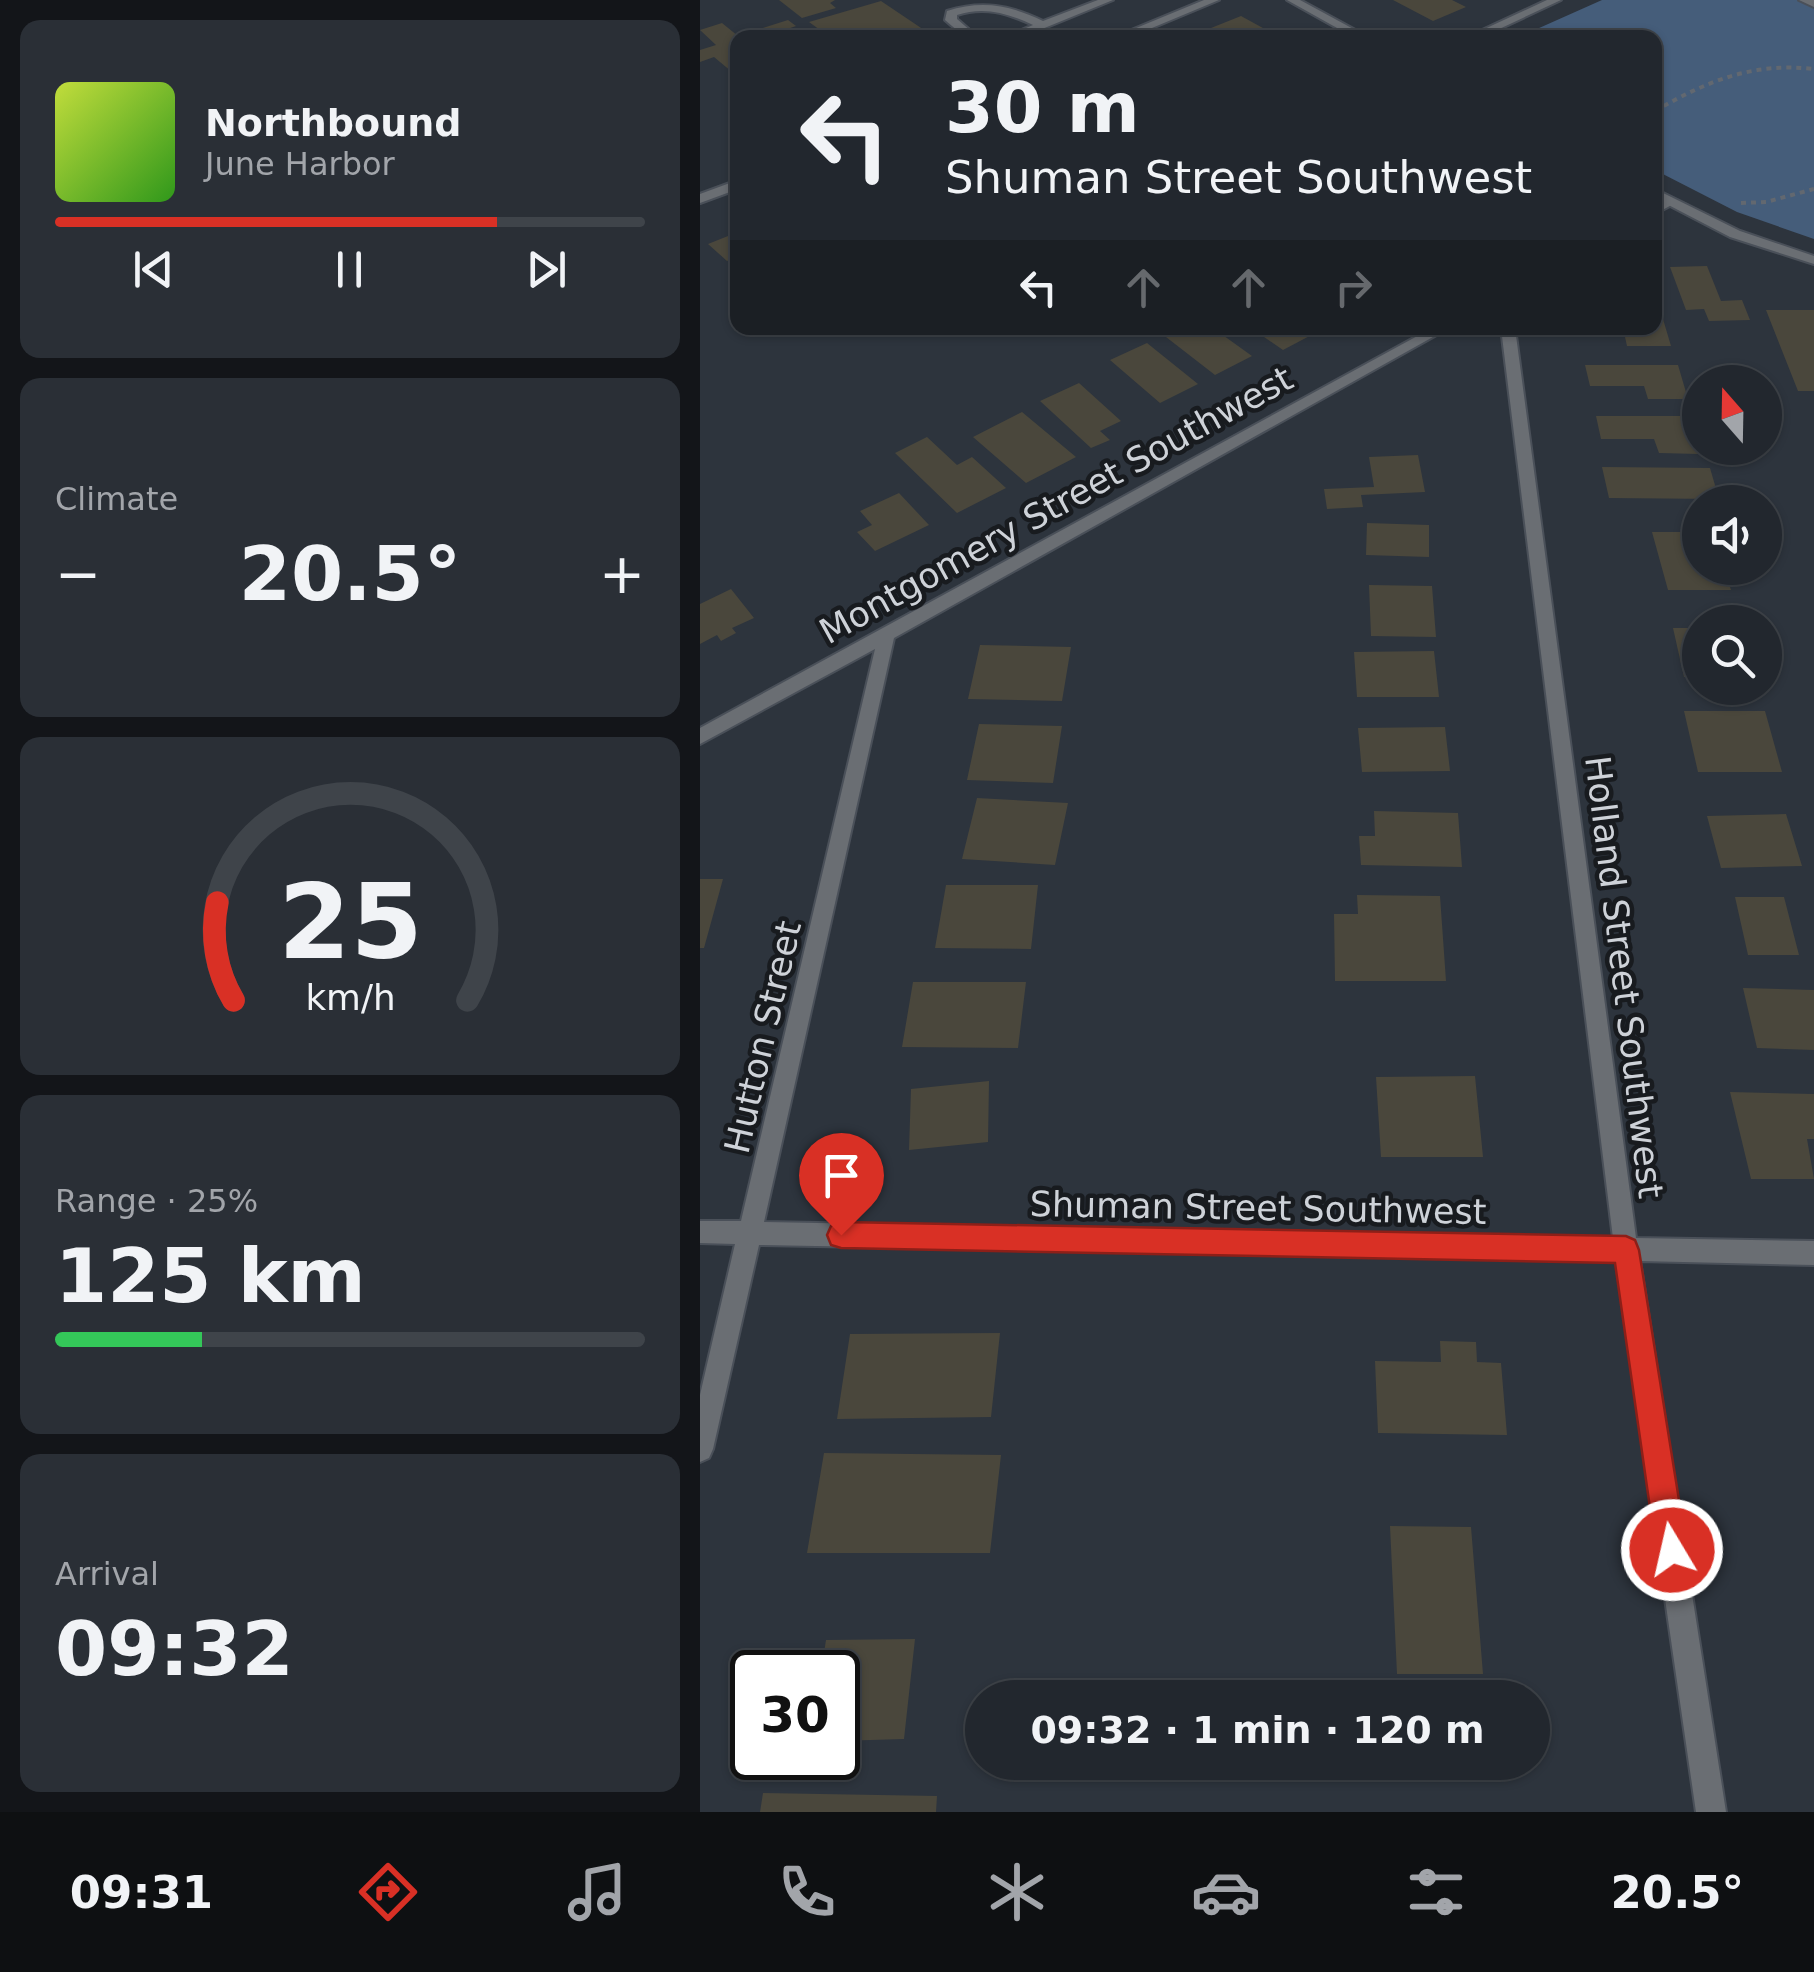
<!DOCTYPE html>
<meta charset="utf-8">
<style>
:root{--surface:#22272e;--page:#2a2f36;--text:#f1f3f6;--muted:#a2a5aa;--line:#3f444a;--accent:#d93025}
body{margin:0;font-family:"DejaVu Sans",sans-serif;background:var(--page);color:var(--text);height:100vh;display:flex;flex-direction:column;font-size:38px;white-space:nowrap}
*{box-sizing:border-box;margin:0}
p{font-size:32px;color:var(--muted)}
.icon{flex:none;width:55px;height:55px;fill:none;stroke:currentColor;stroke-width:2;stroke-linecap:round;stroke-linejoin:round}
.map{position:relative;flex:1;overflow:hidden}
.details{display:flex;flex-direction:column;gap:20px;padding:20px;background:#131519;width:700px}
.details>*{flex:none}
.hud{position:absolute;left:30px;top:30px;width:932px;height:305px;border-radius:20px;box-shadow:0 2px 8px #0004,0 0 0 2px var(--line);background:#22272e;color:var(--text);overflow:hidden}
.needle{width:65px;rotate:340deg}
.tools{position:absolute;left:982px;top:365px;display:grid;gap:20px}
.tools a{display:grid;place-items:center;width:100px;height:100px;border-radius:50%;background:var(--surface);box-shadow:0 2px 8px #0004,0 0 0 2px var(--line);font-size:50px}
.speed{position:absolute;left:30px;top:1650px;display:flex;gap:20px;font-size:50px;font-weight:700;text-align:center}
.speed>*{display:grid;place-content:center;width:130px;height:130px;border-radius:50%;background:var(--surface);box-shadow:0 2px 8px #0004,0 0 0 2px var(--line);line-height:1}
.speed .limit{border:5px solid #111;border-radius:15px;background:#fff;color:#111}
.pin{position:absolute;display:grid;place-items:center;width:85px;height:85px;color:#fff;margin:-102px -42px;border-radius:50% 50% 50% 0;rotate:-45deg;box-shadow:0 0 10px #0007}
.pin .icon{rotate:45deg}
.me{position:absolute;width:110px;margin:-55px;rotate:351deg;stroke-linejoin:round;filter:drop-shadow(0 0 8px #0008)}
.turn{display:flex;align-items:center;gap:35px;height:210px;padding:0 50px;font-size:45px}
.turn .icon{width:130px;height:130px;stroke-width:2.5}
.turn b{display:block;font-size:70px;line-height:85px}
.lanes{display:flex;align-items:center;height:95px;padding:0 50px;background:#0003;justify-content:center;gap:50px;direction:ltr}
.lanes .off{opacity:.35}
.big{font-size:75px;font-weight:800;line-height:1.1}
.details .tile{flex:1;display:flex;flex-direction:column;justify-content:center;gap:15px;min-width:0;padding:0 35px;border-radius:20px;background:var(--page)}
.details .dial{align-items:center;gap:0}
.dial svg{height:260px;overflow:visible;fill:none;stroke:var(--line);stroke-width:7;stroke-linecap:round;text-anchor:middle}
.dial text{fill:var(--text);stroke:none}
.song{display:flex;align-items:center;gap:30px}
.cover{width:120px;height:120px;border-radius:15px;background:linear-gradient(135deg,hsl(70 70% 55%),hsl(110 70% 35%))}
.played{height:10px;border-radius:5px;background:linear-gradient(90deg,var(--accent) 75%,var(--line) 75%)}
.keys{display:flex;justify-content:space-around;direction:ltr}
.heat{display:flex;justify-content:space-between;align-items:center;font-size:55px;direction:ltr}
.charge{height:15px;border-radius:8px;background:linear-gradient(90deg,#34c759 25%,var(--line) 0)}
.trip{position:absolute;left:265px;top:1680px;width:585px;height:100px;border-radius:50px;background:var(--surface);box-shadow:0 2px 8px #0004,0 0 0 2px var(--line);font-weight:800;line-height:100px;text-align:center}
.dock{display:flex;height:160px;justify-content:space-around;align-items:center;background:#0e1012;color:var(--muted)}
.dock .icon{width:70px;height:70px}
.dock .active{color:var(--accent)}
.dock b{font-size:45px;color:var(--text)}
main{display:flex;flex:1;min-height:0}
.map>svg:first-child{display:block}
.green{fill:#455d7a}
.building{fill:#4a473c}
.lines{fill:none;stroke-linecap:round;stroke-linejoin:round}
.service-casing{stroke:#4a5059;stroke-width:4}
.minor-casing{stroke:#4a5059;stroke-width:4}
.tertiary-casing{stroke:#4a5059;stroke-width:4}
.path{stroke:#626870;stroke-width:4;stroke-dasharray:5 5;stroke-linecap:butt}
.service{fill:#6a6e73;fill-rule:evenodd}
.minor{fill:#6a6e73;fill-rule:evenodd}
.tertiary{fill:#6a6e73;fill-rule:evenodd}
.route{fill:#d93025;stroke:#8d1f18;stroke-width:2.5}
.labels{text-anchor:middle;stroke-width:9;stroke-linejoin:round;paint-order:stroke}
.street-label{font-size:35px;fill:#ced2d8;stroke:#181b1f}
</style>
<main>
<section class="details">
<div class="tile">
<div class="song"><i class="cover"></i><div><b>Northbound</b><p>June Harbor</p></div></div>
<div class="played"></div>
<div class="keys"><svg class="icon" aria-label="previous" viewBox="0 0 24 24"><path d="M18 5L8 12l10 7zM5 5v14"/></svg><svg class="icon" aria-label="pause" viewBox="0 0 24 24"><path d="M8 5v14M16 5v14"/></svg><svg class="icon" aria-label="next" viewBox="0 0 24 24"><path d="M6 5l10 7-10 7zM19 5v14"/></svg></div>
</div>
<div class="tile"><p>Climate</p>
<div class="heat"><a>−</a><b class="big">20.5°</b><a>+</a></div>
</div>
<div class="tile dial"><svg viewBox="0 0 100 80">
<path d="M14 69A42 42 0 1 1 86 69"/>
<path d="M14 69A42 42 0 0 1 9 39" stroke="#d93025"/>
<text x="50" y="56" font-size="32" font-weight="700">25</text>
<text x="50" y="72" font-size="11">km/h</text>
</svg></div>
<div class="tile"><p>Range · 25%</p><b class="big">125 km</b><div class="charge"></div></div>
<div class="tile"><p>Arrival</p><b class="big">09:32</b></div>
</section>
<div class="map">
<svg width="1114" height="1812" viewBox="0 0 1114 1812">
<rect width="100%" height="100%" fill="#2d343d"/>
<path class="green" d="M902,0H1114V239L1037,212L955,170V38H817Z"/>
<path class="building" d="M79,0H135L130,3L136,8L102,18Z
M693,0H752L766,7L733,21Z
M181,1L236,38H131L109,22Z
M541,16L572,33L561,38H486Z
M88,20L96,26L62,38H38V77L14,57L0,62V50L16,45L0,30L22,23L38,36Z
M38,232V257L27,261L8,244Z
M1007,266L1021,301L1042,300L1050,320L1009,321L1004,309L986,310L970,267Z
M955,292L971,346H927L923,328H955Z
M1066,310H1114V391H1098Z
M485,328H513L552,356L515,375L466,337Z
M551,328H614L619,331L583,350Z
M447,343L498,384L460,403L410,360Z
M885,365H978L988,399H948L944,386H890Z
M379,383L421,421L400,431L410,440L391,448L340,401Z
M322,412L376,457L326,483L273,437Z
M896,416H988L999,454L959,453L954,439H901Z
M227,437L257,465L272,457L306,488L257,513L195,453Z
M718,455L725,492L661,495L663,507L627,509L624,489L674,487L669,457Z
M902,467L1010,468L1019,499L909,498Z
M199,493L229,525L175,551L157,532L172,525L160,511Z
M667,523L729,525V557L666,555Z
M952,532H1000V568H1024L1031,590H968Z
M669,585L732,586L736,637L671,636Z
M31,589L54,618L32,628L36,633L21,641L17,635L0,644V604Z
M973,628H1000V677H984Z
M280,645L371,647L362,701L268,699Z
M734,651L739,697H657L654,652Z
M984,711H1065L1082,772H998Z
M279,724L362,726L353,783L267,780Z
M745,727L750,771L662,772L658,728Z
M277,798L368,803L355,865L262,859Z
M674,811L758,813L762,867L661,865L659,836H675Z
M1086,814L1102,866L1021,868L1007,816Z
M0,879H23L4,948H0Z
M246,885H338L331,949L235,948Z
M657,895L740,896L746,981H635L634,914H658Z
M1035,897H1084L1099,955H1048Z
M213,982H326L318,1048L202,1047Z
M1043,988L1114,990V1050L1057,1048Z
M775,1076L783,1157H681L676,1077Z
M289,1081L288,1142L209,1150L211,1089Z
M1030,1092L1114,1094V1139H1107L1114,1179H1051Z
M300,1333L291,1417L137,1419L150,1334Z
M740,1341L776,1342L777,1362L801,1363L807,1435L678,1433L675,1361L741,1362Z
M124,1453L301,1455L290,1553H107Z
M690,1526L771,1527L783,1674H697Z
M215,1639L204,1739L138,1741V1672H121L126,1640Z
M63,1793L237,1796L236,1812H60Z"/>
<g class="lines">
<g class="service-casing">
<path id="service" d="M398,0H413L320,38H303L333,25C307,13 284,6 257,15V19L279,38H266L245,20L247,11C282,0 310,5 343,21Z
M1099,0H1114V7Z"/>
</g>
<g class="minor-casing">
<path id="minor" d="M504,0H519L428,38H412Z
M847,0H861L780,38H765Z
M38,180V189L0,203V194Z
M966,199L977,202L955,214V205Z
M732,328H749L194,638L64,1222L913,1238L801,328H815L936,1238L1114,1241V1265L940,1261L1026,1812H996L916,1261L59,1245L13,1449L9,1458L0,1462V1395L35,1244L0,1243V1221H41L175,649L0,744V728Z"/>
</g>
<g class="tertiary-casing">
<path id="tertiary" d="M587,0H600L670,38H655Z
M955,189L1040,231L1114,256V264L1030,237L955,198Z"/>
</g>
<path class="path" d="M955,111C1007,81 1053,62 1114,69
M955,152L963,167
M1041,203L1066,202L1114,189"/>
<use href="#service" class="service"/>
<use href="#minor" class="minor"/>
<use href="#tertiary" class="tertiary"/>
</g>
<path class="route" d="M141,1222L926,1236L935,1240L939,1250L987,1550L982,1560L972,1565L961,1560L956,1550L915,1263L141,1248L131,1245L127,1235L131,1226Z"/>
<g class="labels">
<g class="street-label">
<text transform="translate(356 505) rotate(-29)" y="12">Montgomery Street Southwest</text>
<text transform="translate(924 977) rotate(83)" y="12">Holland Street Southwest</text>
<text transform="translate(63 1037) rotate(-77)" y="12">Hutton Street</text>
<text transform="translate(558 1208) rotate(1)" y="12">Shuman Street Southwest</text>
</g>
</g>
</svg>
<div class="tools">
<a><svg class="needle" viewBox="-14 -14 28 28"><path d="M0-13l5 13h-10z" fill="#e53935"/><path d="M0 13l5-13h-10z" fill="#a2a5aa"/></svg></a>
<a><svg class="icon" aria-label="sound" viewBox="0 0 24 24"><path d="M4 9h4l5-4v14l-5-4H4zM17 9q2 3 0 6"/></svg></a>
<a><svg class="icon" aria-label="search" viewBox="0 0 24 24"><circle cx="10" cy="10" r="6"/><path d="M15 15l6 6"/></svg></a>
</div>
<div class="speed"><div class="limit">30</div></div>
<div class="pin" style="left:141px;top:1235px;background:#d93025"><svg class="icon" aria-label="arrive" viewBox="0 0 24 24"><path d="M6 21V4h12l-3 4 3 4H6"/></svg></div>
<svg class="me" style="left:972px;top:1550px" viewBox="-20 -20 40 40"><circle r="17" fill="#d93025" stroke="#fff" stroke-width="3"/><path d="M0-11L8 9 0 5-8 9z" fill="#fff"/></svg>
<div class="trip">09:32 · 1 min · 120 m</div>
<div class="hud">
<div class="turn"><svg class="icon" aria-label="left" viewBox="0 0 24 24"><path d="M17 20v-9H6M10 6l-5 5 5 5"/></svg><div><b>30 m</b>Shuman Street Southwest</div></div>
<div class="lanes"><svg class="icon" aria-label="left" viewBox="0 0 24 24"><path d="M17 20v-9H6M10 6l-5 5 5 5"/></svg><svg class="icon off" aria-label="ahead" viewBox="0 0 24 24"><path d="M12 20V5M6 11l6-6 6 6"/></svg><svg class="icon off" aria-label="ahead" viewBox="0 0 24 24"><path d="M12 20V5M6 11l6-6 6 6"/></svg><svg class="icon off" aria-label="right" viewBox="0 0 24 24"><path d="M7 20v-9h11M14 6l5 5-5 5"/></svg></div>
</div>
</div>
</main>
<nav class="dock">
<b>09:31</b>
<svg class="icon active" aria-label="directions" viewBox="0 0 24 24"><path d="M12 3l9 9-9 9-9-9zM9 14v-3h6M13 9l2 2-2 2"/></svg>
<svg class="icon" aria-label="music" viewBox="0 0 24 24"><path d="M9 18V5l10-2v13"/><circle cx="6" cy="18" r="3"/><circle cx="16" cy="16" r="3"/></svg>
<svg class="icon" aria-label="phone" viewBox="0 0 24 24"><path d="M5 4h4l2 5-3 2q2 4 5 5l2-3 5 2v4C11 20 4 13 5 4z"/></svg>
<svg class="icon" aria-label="climate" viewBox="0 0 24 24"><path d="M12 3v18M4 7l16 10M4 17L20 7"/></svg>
<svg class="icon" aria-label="car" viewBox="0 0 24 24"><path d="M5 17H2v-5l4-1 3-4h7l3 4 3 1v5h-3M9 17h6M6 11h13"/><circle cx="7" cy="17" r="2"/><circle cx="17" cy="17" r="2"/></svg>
<svg class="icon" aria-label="filters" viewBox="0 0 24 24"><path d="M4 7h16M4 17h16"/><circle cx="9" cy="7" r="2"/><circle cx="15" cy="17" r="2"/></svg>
<b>20.5°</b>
</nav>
